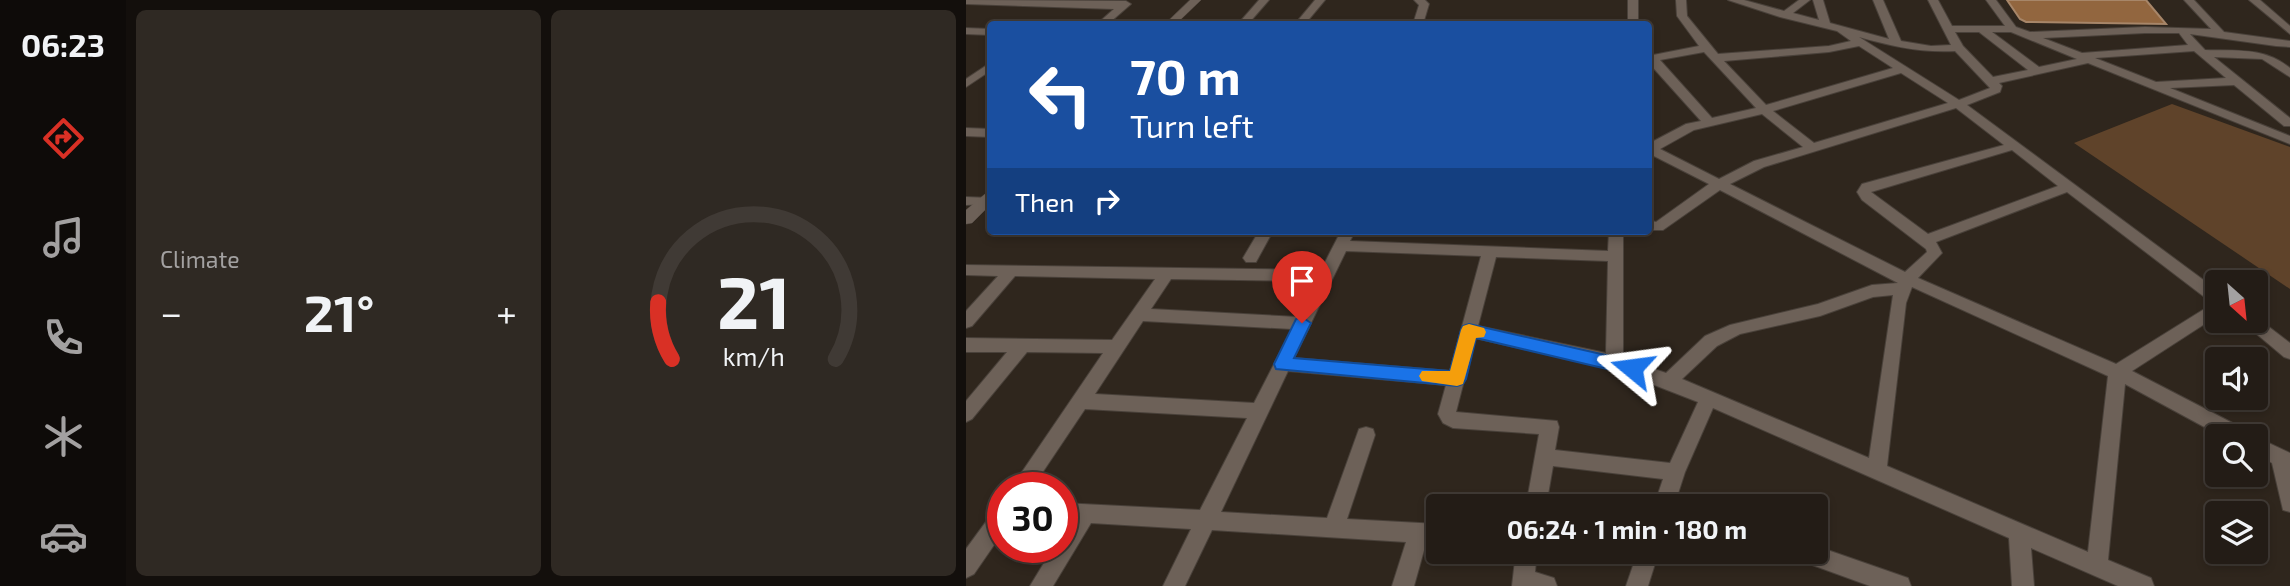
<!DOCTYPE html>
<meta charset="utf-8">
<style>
:root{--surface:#231c16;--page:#2f2923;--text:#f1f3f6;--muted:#a3a1a1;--line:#403a35;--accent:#d93025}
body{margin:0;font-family:"Exo 2",sans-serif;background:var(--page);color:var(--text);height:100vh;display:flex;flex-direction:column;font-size:26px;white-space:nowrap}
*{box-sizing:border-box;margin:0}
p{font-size:23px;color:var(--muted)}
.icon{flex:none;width:38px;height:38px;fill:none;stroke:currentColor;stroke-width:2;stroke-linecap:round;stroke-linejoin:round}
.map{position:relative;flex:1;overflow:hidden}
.sheet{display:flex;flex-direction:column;gap:10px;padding:10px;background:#130f0c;width:840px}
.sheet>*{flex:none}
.banner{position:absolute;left:21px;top:21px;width:665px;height:214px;border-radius:7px;box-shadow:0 4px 10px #0003,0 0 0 2px var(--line);background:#1a4fa0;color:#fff;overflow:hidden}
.needle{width:46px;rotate:153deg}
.controls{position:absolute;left:1239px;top:270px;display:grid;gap:14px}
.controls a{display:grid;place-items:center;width:63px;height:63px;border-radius:7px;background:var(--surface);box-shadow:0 4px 10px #0003,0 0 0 2px var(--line);font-size:35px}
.speed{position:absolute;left:21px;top:472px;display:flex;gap:14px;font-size:35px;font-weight:700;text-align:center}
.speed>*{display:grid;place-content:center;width:91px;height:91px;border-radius:50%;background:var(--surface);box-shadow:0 4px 10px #0003,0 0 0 2px var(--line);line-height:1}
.speed .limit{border:10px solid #d22;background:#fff;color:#111}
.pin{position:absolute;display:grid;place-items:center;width:60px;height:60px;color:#fff;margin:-72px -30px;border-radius:50% 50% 50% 0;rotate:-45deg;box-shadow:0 0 7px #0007}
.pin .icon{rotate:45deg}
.me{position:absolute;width:77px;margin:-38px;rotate:286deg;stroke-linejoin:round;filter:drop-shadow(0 0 5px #0008)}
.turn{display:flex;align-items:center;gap:24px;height:147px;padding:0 28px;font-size:32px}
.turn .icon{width:91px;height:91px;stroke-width:2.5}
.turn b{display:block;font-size:49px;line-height:60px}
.then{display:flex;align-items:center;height:66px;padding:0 28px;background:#0003;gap:14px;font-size:26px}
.big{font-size:52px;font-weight:700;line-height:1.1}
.sheet .widget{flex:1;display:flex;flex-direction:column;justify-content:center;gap:10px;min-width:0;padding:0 24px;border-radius:10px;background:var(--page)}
.sheet .dial{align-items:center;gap:0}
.dial svg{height:182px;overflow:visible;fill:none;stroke:var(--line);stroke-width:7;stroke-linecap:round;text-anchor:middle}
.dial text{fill:var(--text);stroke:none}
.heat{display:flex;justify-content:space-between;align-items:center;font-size:38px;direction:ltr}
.sheet .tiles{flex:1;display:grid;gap:10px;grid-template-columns:repeat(2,1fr)}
.trip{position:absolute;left:460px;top:494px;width:402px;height:70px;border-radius:7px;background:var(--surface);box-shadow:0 4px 10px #0003,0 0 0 2px var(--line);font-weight:700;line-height:70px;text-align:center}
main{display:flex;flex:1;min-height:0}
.tabs{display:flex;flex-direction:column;width:126px;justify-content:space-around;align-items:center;background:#0e0b09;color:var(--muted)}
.tabs .icon{width:49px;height:49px}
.tabs .current{color:var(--accent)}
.tabs b{font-size:32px;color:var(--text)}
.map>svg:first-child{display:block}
.green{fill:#5f432a}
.water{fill:#92663f;stroke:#a78669;stroke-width:2}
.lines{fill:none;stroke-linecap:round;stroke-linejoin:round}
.minor-casing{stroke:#49413a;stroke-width:2}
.tertiary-casing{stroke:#49413a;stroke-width:1}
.minor{fill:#6d6158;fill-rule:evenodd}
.tertiary{fill:#6d6158;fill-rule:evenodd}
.route{fill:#1a73e8;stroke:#114b97;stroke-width:2}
.slow{fill:#f59e0b}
</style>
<main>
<nav class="tabs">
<b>06:23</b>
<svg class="icon current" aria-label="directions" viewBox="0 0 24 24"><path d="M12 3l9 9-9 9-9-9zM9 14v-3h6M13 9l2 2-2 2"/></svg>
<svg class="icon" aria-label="music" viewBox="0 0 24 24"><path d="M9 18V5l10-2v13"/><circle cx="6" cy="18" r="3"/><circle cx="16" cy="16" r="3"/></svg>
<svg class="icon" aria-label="phone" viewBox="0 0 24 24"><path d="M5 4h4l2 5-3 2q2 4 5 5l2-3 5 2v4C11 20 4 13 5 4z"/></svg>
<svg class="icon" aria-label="climate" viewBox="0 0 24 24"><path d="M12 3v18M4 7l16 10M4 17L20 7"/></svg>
<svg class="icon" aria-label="car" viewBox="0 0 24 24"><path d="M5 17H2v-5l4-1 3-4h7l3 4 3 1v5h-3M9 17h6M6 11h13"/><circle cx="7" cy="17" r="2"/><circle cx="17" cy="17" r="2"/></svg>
</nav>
<section class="sheet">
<div class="tiles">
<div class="widget"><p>Climate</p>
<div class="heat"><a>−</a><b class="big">21°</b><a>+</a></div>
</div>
<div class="widget dial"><svg viewBox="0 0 100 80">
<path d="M14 69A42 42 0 1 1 86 69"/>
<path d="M14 69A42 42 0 0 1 8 44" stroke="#d93025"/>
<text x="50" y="56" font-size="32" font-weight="700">21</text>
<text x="50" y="72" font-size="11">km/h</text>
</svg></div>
</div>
</section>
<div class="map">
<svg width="1324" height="586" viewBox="0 0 1324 586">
<rect width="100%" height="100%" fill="#2f261d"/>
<path class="green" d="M1206,104L1324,147V289L1108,143Z"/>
<path class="water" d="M1041,0H1180L1200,24L1060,22L1054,19Z"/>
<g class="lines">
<g class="minor-casing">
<path id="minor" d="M0,0L160,1L165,4L142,24H131L148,9L0,4Z
M293,0H303L282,24H272Z
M349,0H359L339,24H329Z
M448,0H459L463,4L457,24H447L453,5Z
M662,0H672V24H662Z
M710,0H720L721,16L752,54L863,46L885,41L871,31L814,17L762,0H778L818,11L833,0H844L827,13L853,20L847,0H857L864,23L923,39L907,0H917L935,41L965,46L985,45L962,0H972L986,26H1039L1020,0H1030L1050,27L1064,32L1179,27L1245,29L1218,0H1228L1258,32L1324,41V47L1310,46L1224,34L1239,50C1271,51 1298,47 1324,68V77L1296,59L1248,57L1324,118V126H1318L1268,85L1204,88L1324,136V144L1122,63L1033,83L1036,86L1034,92L1001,105L1251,290V316L1166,371L1280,430L1282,436H1255L1159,384L1142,560L1185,578L1188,586H1152L1065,548L1068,586H1046L1043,538L747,408L719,472L708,506H688L697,479L587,466L580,506H560L573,434L487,428L477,423L472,414L480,385L322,371L255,512L361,518L393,429L400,427L407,429L409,435L381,519L472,524V544L460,543L448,586H426L440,542L246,530L219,586H197L225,529L125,523L87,586H64L87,548H96V533L103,522L96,521V503L234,510L281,418L119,409L66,488H45L137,353L61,352L6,419L0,422V401L41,352H0V338L146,340L189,279L49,276L6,326L0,328V311L32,276L0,275V265L355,270L375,231H389L384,241L642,251L643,231H657V358L700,373L739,336L764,325L852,304L906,285L932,283L754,190L697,230H682V220L690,222L743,184L682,153V144L720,124L735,121L682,62V56L733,46L711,16ZM989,32H1013L1062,70L1027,77L997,46ZM1026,32H1045L1111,59L1073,67ZM1179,33H1213L1222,45L1116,53L1077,38ZM893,37C925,46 955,53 989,51L1024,88L993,100ZM893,46L927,68L800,105L758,61L863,52ZM1228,51L1260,78L1190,82L1129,58ZM738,52L790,108L746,118L694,60ZM935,73L982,103L848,143L807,111ZM990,108L1038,145L896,184L891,192L896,200L960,249L961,252L939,272L764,184L798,167ZM796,114L837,147L788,161L753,179L694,149L728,130ZM1046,150L1092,186L962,234L905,192ZM1101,192L1245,302L1248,303L1150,364L952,278L976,253L970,242ZM380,251L515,256L484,371L328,358ZM530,257L642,261L640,353L512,326ZM205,279L349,281L332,317L185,309ZM946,287L1142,376L1122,552L921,466L940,303ZM927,295L903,458L716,379L751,346L774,334L854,316L907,297ZM177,321L326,329L288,403L129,394ZM509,338L647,369L732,402L704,463L589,450L593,427L591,421L490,412Z
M1283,0H1294L1324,26V34Z
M0,28L24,29V35L0,34Z
M24,63V71L0,87V79Z
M0,128L24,129V137L0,136Z
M0,197L24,198V204L0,205Z
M293,231H307L290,262H280L277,258Z
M1290,317L1324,343V359L1318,357L1274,320H1290Z
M1290,437L1324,453V512L1317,510L1306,463L1290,454Z
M37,506V532L8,574L0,578V549L30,508Z
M850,546L942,578L945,586H904L827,558L824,551H850Z
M550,551H571L569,572L588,578L591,586H546Z
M672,551H693L682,586H660Z"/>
</g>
<g class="tertiary-casing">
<path id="tertiary" d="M224,0H235L210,24H199Z
M24,192V205L6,223L0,224V210L19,194Z"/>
</g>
<use href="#minor" class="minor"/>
<use href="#tertiary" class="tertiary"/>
</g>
<path class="route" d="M336,317L345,323L328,358L484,371L495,330L497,326L503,324L666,361L673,363L675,368L673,373L666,375L510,338L500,379L497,384L491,386L310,369L308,364L330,319Z"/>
<path class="slow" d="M503,324L518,328L520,332L518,337L510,338L497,384L491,386L456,381L453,376L456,371H484L495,330L497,326Z"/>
</svg>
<div class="controls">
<a><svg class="needle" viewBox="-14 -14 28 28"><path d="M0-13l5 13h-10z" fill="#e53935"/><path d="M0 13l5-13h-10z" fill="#a3a1a1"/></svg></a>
<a><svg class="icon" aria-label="sound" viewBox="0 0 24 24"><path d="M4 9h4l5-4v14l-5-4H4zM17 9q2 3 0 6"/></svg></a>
<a><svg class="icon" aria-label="search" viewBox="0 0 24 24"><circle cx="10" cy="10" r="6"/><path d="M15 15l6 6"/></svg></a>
<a><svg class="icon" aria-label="layers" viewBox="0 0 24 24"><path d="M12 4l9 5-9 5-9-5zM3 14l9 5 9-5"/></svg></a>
</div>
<div class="speed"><div class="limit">30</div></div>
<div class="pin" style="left:336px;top:323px;background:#d93025"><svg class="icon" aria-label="arrive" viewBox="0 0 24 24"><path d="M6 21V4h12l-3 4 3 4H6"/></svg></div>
<svg class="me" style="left:666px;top:368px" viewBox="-20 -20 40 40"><path d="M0-17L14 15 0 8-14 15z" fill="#1a73e8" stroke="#fff" stroke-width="4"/></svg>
<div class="trip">06:24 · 1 min · 180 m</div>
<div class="banner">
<div class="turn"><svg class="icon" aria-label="left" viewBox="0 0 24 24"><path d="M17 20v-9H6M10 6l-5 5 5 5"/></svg><div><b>70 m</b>Turn left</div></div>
<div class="then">Then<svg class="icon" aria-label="right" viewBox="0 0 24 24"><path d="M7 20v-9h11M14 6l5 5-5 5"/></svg></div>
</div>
</div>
</main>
